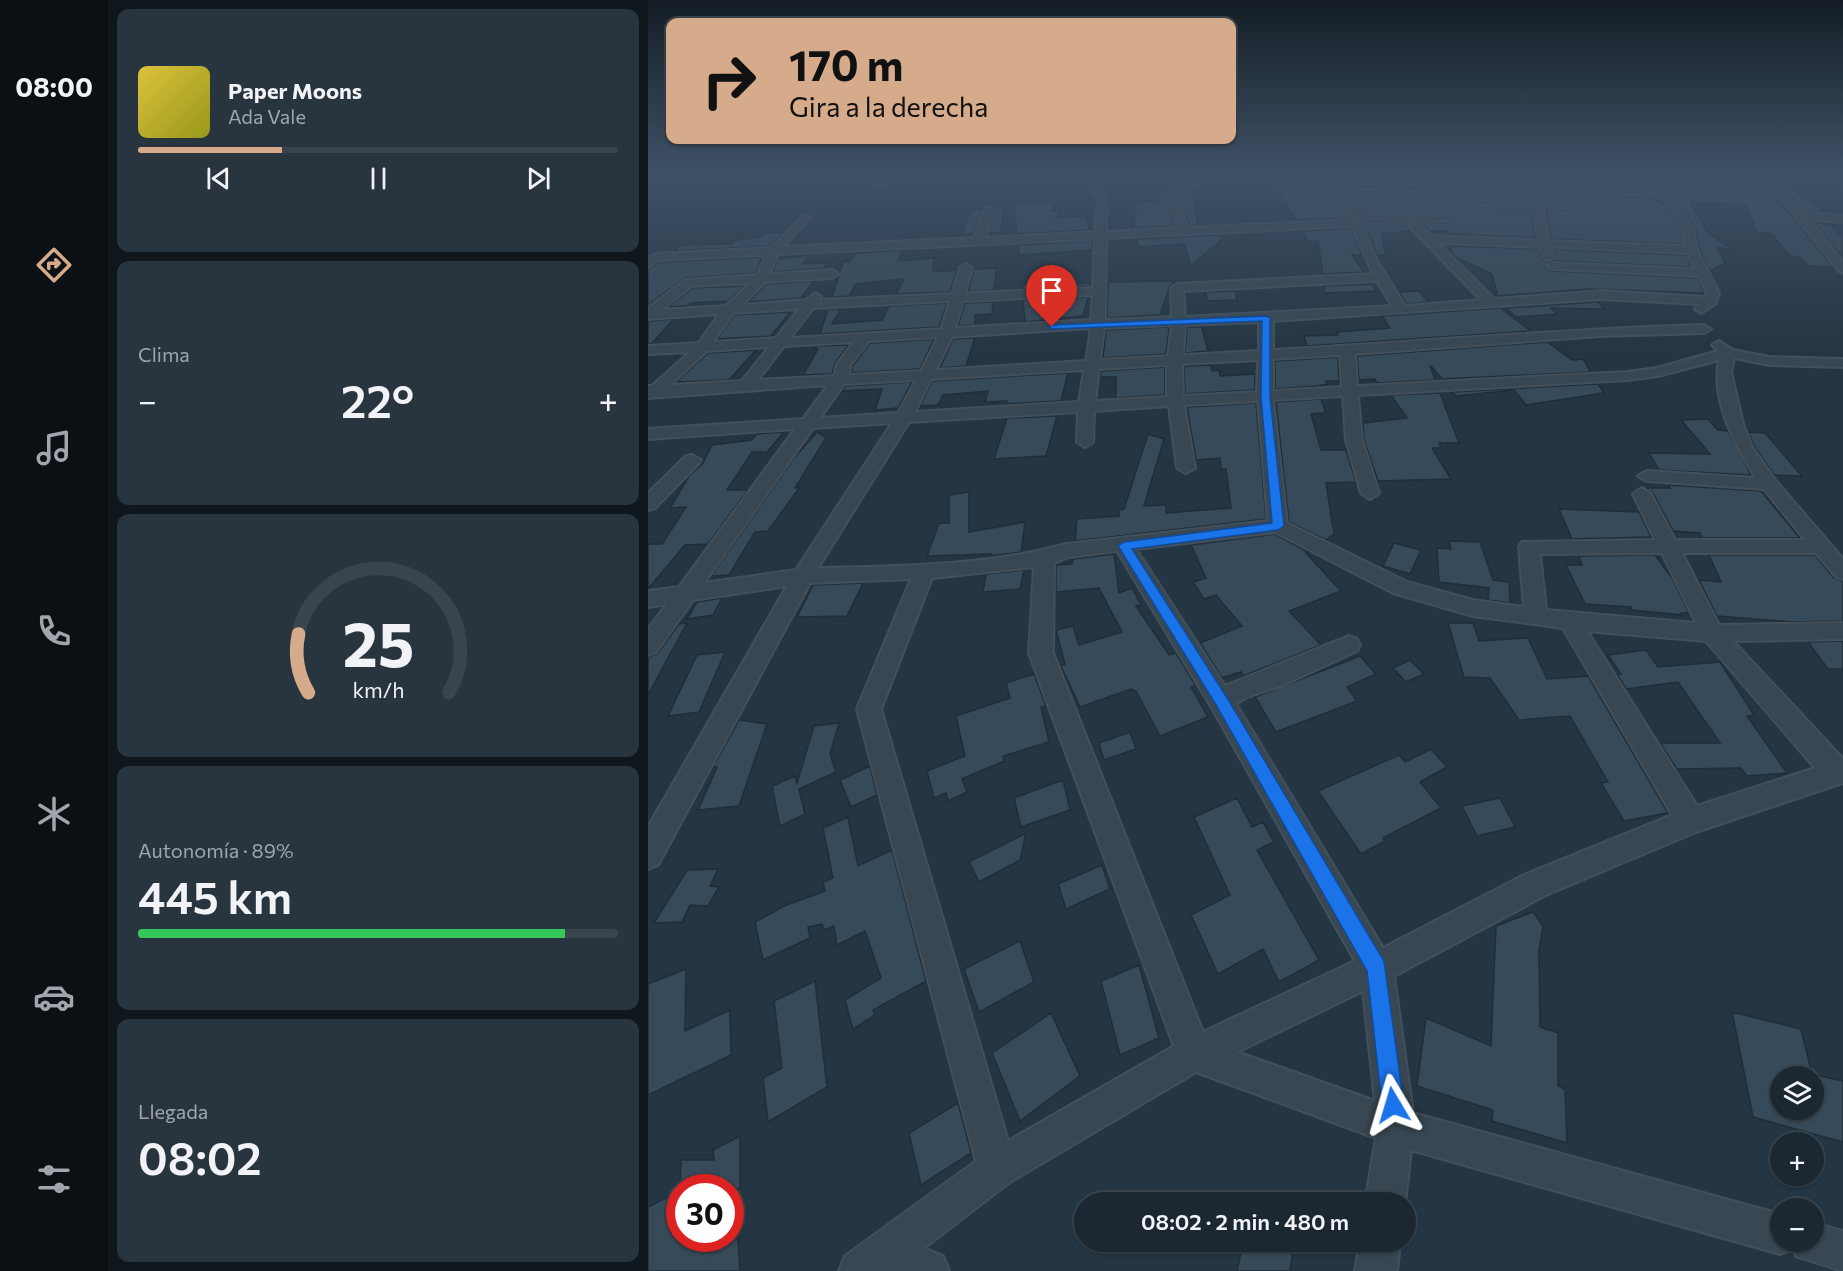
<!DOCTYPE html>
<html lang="es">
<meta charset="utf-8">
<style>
:root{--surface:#1b2832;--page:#28343e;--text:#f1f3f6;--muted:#a0a6ac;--line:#39444d;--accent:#d6ab8b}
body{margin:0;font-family:Commissioner,sans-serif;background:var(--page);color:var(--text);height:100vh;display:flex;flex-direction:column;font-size:22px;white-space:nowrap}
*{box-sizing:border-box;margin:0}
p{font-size:20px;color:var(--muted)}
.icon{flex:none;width:33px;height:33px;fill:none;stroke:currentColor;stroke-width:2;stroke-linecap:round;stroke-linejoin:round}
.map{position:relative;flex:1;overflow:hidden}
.sheet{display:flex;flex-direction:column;gap:9px;padding:9px;background:#0f161c;width:540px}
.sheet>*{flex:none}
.banner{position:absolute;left:18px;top:18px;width:570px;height:126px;border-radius:12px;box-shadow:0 2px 4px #0004,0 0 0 2px var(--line);background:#d6ab8b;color:#111;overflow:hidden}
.fabs{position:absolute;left:1122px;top:1066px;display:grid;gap:12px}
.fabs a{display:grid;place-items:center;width:54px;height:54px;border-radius:50%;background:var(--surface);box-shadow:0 2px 4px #0004,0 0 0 2px var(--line);font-size:30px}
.speed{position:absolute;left:18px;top:1174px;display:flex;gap:12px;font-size:30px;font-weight:700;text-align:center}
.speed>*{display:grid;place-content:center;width:78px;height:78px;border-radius:50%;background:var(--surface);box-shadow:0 2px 4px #0004,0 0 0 2px var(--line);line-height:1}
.speed .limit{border:9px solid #d22;background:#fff;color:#111}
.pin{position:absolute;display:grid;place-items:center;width:51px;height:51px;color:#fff;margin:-62px -26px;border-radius:50% 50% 50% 0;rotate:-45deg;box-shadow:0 0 6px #0007}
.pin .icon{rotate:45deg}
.me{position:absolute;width:66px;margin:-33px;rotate:353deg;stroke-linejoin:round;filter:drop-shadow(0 0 4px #0008)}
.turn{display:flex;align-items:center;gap:21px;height:126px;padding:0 24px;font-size:27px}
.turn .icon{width:78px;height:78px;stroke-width:2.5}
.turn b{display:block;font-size:42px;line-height:51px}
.big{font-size:45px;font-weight:600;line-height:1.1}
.sheet .widget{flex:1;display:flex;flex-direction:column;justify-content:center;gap:9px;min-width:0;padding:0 21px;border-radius:12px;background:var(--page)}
.sheet .dial{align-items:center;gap:0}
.dial svg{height:156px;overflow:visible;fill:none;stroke:var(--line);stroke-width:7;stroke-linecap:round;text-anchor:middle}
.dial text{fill:var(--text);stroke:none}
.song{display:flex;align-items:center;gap:18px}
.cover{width:72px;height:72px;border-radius:9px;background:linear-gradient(135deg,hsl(50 70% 55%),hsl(60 70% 35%))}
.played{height:6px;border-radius:3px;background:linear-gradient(90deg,var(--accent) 30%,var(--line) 30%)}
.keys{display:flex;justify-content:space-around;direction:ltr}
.heat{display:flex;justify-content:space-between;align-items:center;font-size:33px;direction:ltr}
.charge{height:9px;border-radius:4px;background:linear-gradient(90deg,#34c759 89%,var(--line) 0)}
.trip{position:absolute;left:426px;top:1192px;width:342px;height:60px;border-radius:30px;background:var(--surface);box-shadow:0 2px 4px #0004,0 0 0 2px var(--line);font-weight:600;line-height:60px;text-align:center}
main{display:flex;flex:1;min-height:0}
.tab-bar{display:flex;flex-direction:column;width:108px;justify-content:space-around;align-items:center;background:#0b1014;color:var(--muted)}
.tab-bar .icon{width:42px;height:42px}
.tab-bar .selected{color:var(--accent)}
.tab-bar b{font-size:27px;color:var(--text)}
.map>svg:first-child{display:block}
.building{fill:#364a59;stroke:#1f2e3a;stroke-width:1.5;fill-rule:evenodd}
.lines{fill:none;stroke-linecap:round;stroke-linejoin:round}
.minor-casing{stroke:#42505c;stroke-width:4}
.minor{fill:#384752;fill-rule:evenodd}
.route{fill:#1a73e8;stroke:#114b97;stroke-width:1.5}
</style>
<main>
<nav class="tab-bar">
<b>08:00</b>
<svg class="icon selected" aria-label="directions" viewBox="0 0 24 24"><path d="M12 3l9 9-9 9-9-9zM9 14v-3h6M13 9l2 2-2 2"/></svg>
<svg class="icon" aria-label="music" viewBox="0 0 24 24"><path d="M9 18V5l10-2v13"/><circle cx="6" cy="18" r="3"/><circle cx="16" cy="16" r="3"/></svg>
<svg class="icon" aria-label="phone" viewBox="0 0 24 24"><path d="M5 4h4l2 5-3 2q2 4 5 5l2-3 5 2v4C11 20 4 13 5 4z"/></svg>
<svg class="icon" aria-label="climate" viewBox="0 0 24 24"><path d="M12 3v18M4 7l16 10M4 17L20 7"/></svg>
<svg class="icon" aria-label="car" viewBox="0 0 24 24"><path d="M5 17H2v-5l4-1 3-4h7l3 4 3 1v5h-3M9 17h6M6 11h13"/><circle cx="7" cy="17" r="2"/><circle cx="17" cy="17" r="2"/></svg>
<svg class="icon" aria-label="filters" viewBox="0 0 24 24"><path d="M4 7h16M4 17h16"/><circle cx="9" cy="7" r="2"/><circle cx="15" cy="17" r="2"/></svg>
</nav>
<section class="sheet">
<div class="widget">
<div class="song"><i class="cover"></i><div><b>Paper Moons</b><p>Ada Vale</p></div></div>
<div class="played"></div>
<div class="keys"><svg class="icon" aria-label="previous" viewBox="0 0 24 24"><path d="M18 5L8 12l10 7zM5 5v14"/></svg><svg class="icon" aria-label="pause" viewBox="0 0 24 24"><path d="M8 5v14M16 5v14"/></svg><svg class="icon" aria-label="next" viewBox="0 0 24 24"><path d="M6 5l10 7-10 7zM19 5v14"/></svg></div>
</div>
<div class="widget"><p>Clima</p>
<div class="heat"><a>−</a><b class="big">22°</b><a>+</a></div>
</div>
<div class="widget dial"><svg viewBox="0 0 100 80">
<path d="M14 69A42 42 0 1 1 86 69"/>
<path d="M14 69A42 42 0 0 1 9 39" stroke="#d6ab8b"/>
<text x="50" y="56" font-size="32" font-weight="700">25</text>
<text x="50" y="72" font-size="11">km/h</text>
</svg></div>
<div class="widget"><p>Autonomía · 89%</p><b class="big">445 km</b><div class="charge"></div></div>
<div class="widget"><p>Llegada</p><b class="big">08:02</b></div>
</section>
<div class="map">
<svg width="1195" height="1271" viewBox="0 0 1195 1271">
<rect width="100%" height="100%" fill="#243543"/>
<path class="building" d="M617,172L718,174V172H736L741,175L785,177L783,173L852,180L854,174L876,175L877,182L691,174H618Z
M1089,172L1134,204L1185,267L1161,266L1152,257L1142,256L1124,234L1109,232L1097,205L1042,202L1060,233L1084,249L1069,248L1077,263L1062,271L1051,249L1048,231L1023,190L1007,174L1086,179L1074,173Z
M1104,172H1114L1162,200L1176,212L1158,211L1134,188Z
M888,175L970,176L988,187L891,183Z
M625,184L879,192L881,199L698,191L691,197L698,201L883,209L887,238L801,234V231H781L773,222L797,223L804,219L803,215L710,210L703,205L696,209L699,218L648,220Z
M545,192L550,225L542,226L535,208L526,200Z
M894,192L1005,198L1019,207L1034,233L1035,244L903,239L898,209L935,211L942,205L935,201L896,199Z
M494,201H510L521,211L527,226L485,228L489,204H494Z
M366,202H408L403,211H413L408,218L437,216L442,230L369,234Z
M356,208L353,232L341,233L348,209Z
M324,209H334L325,234L313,235Z
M714,220L754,222L762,231L733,234L738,255H729Z
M1167,223L1192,226L1182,225L1195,238V258Z
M703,228L714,255H704L716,272L675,274L670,241L661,242L654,231Z
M136,232L122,246L26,251L34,245L84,244L87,241L114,236L117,233Z
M563,235L577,237L543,266L536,244L491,247L488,239Z
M445,241L444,250L371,255L370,245Z
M803,246L890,249L895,260L902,262L897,267L905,271L1050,278L1057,293L940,289L850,296L844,274L809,258L804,254Z
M906,249L1038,255L1043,267L904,261L909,258Z
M255,250L250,261L286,258L285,272L309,270L302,292L248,294L256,279L208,284L201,296L184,297L195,262H201L207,253Z
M161,255L155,264L180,263L176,268L125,272L130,259Z
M114,257L108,273L37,278L0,305V269L12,262Z
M349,268L346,290L320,291L326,269Z
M166,281L153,298L100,302L118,284Z
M527,281L521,288L512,315L459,318L460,282Z
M443,283V286L374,289V285Z
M724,284L729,291L677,293L676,286Z
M96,286L80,301L42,303L39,306L20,307L45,288Z
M587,291L589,300L559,301L558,292Z
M771,291L780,302L758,304L751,292Z
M440,297L435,316L377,322L375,300Z
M345,302L344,314L327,315V325L310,326L317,303Z
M950,302L956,309L903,308L909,314L868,317L859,308Z
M299,303L291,327L172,334L180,309H193L184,324L234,320L241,306Z
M852,308L883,331L659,346L656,336L690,335L689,332L742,328L734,316Z
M142,312L123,336L69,339L86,315Z
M26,319L3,344H0V321Z
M519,327L521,329L518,354L455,358L458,330Z
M539,327H554L560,351L537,353Z
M327,338L318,366L292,368L305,339Z
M286,339L272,369L204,373L205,365L222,343Z
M899,342L924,360L935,359L943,372L794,379L782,365L787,380L729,383L727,379L711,380L709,356Z
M201,345L187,363L184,374L155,375L170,349H168V346Z
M108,350L81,380L28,382L60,353Z
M690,357L691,381H678L679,384L669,386L627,389V361Z
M563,365L564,371L571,370L572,376L607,374V390L537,394L536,366Z
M517,367V395L468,398V377H452L453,371Z
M420,373L413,401L358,404L359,401L337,402L340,391L295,395L290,405L272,406L284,381Z
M264,382L250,408L227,410L234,389L194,391L197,386Z
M950,384L956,393L878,405L866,390L808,396L804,392Z
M792,393L811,443H791L793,448H784L803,479L730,481L716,440L715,423L759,418L743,395Z
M673,399L678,413L663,414L673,450H698L708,482L678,483L686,534L678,540L641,522L628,402Z
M608,403L618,519L427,541L429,519L471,516V510L476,509L500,434L516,439L496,506L518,505V513L583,508L578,469H573L572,458L548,460L539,407Z
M409,416L398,456L346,459L359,418Z
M1060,419L1070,430L1080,431L1103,475L1011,470L1001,453L1062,454L1033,420Z
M136,432L119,452H104L79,490H100L60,544L37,545L0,589V544H14L38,507L22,508L41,476L55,463L64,445L104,440L108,434Z
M169,432L178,438L147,488L152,487L120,531L107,532L81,575L63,576L146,458Z
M1100,432L1117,433L1154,476L1126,475L1106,446Z
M1020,485L1113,491L1152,538H1054L1052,533L1025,531L1005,493L997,488H1022Z
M321,492V532L377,522L373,552L342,556L343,554L279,556L291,523H301V495Z
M911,509L991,512L1003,537L924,539Z
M627,534L660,552L658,553L693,591L641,611L673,645L595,676L593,672L574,678L552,643L594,626L568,595L556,599L545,582L558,578L543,545Z
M801,541L832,542L845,580L861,582L862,603L840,600L841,588L791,582L789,548L803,549Z
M746,543L773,550L762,574L735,566Z
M466,554L471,593L484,588L493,605L488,606L521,655L528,653L548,686L543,687L560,717L512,736L488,691L483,689L432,707L413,666L417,664L408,630L425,626L431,645L474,632L451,588L408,592V565L424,564L425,559Z
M1007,555L1024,578L1041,613H1033L1034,615L984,610L983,607L937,604L918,565H934L931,556Z
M1061,555H1167L1186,578L1195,581V621L1145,622L1069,616L1051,580L1073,582Z
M376,570L372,589L335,592L338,574Z
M215,583L199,616L149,617L165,585Z
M74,598L65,615L39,619L49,602Z
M39,623L0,695V657L10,653L31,624Z
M800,623H825L831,641L880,638L899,679L940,676L1020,813L976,821L953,783L960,782L922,716L871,720L842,678L816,677Z
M1195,641V669H1180L1160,642Z
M998,650L1010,667L1072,662L1106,715L1099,716L1139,773L1099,776L1093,768L1029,769L1012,743H1072L1030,682L978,689L969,674H973L960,655Z
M77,652L51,712L20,716L49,655Z
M712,656L728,674L699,687L709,701L628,732L607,697Z
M762,660L776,674L758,682L745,668Z
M386,674L398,706L393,707L401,742L355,756L356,761L314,779L319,792L300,801L298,793L286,798L279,771L317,756L308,716L362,698L358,683Z
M91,720L119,724L91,806L50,810L69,767H65Z
M191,723L182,754L188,772L151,789L157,814L132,826L124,786L147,776L149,783L166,726Z
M482,732L488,749L456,760L451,743Z
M783,749L799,767L772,782L793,808L735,838L737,841L713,854L670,791L751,755L757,762Z
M222,766L229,795L203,807L192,780Z
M415,780L422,810L373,827L366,798Z
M589,798L604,827L615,822L626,842L609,850L671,960L631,982L615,949L570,974L543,915L582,895L546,817Z
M852,798L867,827L829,836L814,806Z
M200,817L210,866L244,850L278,981L225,1010L227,1015L205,1029L197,1000L233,978L217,931L189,945L186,926L176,930L174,924L160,927L162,938L115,960L107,922L136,906L177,891L175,882L185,878L175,828Z
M378,833L372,860L331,882L321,862Z
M454,865L462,889L418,909L410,884Z
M70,869L62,886L71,887L60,906L42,905L34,922L6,923L39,870Z
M885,912L895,926L891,950L892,1027L910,1033V1086L917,1089L919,1143L844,1121L845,1110L769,1086L778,1018L843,1046L848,926Z
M372,941L386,982L331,1012L316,969Z
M491,965L511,1038L472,1055L453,981Z
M38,969L37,1031L82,1010L83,1055L0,1095V984Z
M167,981L179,1087L120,1122L115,1078L134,1068L126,1001Z
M1084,1012L1153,1029L1164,1074L1195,1081V1142L1105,1117ZM1132,1077H1166V1110H1132Z
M403,1013L432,1076L372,1121L344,1053Z
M310,1103L323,1153L273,1185L261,1133Z
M92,1136V1188H32L33,1160H66L65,1150Z
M32,1191V1239H90L92,1271H0V1207Z
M595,1242H646L642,1271H589Z"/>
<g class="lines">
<g class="minor-casing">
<path id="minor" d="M210,172H218L221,178L239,182L234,185L215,182Z
M431,172H440C464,196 458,201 458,232L530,228L523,210L512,200L520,192L535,188L538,182L560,176H691L880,184L877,172H885L889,185L1009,190L992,172H1001L1021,191L1046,232L1049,250L1071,293L1067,304L1053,313L1047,309L1051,304L954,299L625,321V350C767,342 912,329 1056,325L1063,329L1056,333L952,336L707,354L709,386L979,372L1009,368L1070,351L1064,345L1071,341L1085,350L1122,357L1195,359V367L1122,365L1086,358L1083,372L1095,424L1104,447L1127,480L1195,559V579L1188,577L1168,553H1034L1071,625L1195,623V639L1085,641L1195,759V783L1048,832L898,895L746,976L765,1113L1132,1214V1242H1166V1223L1195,1231V1271L1148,1256L1145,1249L1132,1254L763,1150L757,1203H717L728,1138L548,1072L362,1182L276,1248L295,1256L301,1271H191L197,1256L328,1161L209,709L263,579L162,583L10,865L0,869V827L139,586L45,600L8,652L0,655V629L19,604L0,607V591L31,587L147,429L0,439V429L155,419L180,385L0,398V386H4L42,352L0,354V346L51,343L71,314L0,319V308L37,280L109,275L118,255L11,260L0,267V258L8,254L123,248L157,215L162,218L135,247L326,238L336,210L341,207L346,210L337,238L447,232L450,200ZM560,182H691L881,190L884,201L698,193L693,196L698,199L885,207L890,240L783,236L767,220L797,221L802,218L801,216L709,212L703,207L698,210L702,220L540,228L533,209L523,200L526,196L542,192L545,186ZM891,190L1015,196L1036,232L1037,246L901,241L895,207L935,209L940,206L935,203L894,201ZM711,218L755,220L833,300L757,306L728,259ZM704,226L725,274L529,284L523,288L524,317L457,320L458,238ZM447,239L445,288L317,293L324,268L318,264L312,268L304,294L171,300L173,297L167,293L158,300L94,305L117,282L184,278L190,274L184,270L121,274L130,254ZM790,243L891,247L897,259L901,260L907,257L903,247L1039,253L1047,269L905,263L899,266L905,269L1051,276L1059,293L1058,297L954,291L846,299ZM729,281L744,306L537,317L535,291ZM102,283L78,306L13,310L44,286ZM445,295L443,320L307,328L315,301ZM302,301L293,329L142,338L165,308ZM151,309L128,338L65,342L85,313ZM611,322V351L535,355L537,325ZM524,325L520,356L452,360L456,328ZM443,328L438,361L288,370L304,337ZM290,337L273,371L201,375L203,364L221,341ZM206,342L189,364L186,376L110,380L136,346ZM121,347L94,381L22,385L59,351ZM692,355L694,387L625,391V359ZM610,360L609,392L535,396L534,364ZM1071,360C1063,399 1087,446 1108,478L999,471L990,476L999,481L1116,489L1157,540H1027L1003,494L994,488L985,494L1007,540L874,542L871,547L876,607L825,600L759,582L639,523L625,400L695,396L698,440L713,493L722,499L731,493L714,440L710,395L979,380L1010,376ZM519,365V397L447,401L451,369ZM436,370L431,402L267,412L283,379ZM268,380L250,413L172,418L196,384ZM610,401L620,521L418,544C338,566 253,566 170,568L261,422L430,412L429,442L437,447L445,442L446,411L521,406L529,468L538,473L547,468L536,405ZM244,423L148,570L56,583L165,428ZM627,532L745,593L825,616L915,628L1024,815L876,875L735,948L588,704L599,697L635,685L709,651L712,645L709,639L701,636L693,639L577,686L488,549ZM469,551L564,708L707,961L555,1032L405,653L406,563L421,557ZM1014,553L1048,623L898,610L892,554ZM386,567L381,653L526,1046L360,1141L233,709L284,578ZM939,631L1058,641L1167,768L1049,806ZM715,991L727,1101L589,1052Z
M1091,172H1100L1132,190L1157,213L1195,216V222L1162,220L1195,262V273L1191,271L1136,202Z
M44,455L53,460L50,464L7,508L0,510V493L38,456Z
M712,1242H752L749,1271H707Z"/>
</g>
<use href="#minor" class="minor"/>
</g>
<linearGradient id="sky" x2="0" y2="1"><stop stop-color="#141d25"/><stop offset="0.49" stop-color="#3f5166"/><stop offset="1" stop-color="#3f5166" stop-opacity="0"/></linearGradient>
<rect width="1195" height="350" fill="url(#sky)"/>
<path class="route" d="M618,316L622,318V397L636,526L630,530L484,549L578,696L736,961L756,1105L753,1112L745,1116L737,1112L734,1105L719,971L568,705L470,546L476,542L624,523L613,397L614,321L404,329L400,327L404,325Z"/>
</svg>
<div class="fabs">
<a><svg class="icon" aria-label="layers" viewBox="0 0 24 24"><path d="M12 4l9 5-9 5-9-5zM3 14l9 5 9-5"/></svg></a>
<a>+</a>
<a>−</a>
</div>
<div class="speed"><div class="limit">30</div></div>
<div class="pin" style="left:404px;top:327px;background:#d93025"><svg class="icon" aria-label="arrive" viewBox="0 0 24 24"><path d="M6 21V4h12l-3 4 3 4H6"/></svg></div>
<svg class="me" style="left:745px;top:1105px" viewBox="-20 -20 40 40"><path d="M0-17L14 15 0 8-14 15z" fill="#1a73e8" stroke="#fff" stroke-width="4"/></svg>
<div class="trip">08:02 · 2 min · 480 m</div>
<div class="banner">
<div class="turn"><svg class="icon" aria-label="right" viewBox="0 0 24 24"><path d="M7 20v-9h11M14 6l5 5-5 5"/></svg><div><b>170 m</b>Gira a la derecha</div></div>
</div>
</div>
</main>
